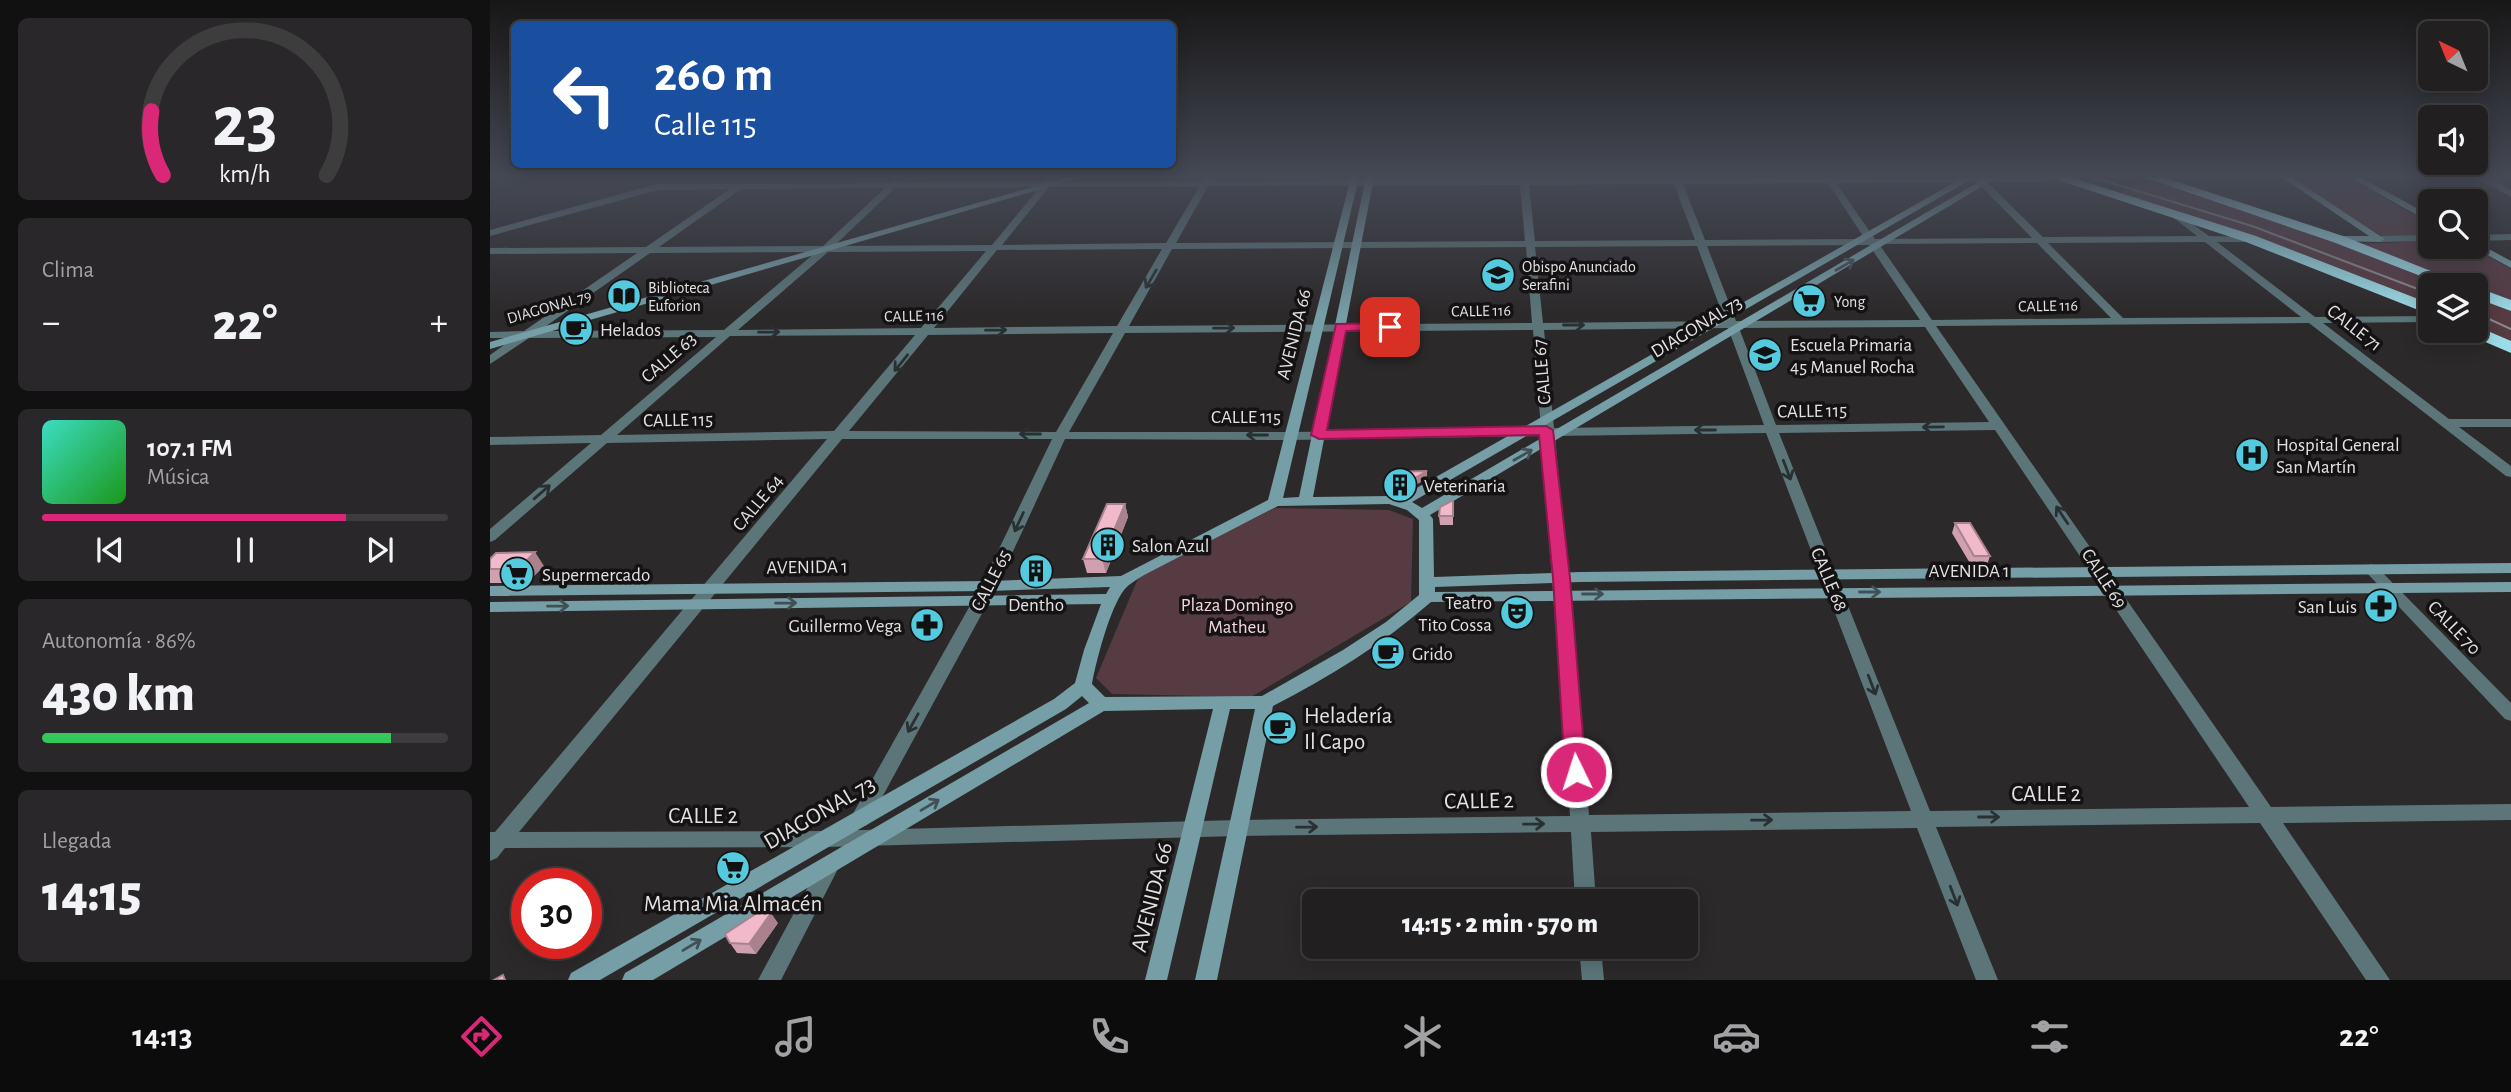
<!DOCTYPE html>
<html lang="es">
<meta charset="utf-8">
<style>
:root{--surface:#211f20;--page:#292729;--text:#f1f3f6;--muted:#a2a2a5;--line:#3e3d3e;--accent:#db2777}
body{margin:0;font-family:"Alegreya Sans",sans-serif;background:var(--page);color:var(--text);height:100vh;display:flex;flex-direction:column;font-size:26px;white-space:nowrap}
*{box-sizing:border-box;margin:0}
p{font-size:23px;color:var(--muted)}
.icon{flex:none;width:38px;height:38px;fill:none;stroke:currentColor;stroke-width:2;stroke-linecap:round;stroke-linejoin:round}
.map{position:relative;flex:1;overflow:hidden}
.drawer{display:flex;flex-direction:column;gap:18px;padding:18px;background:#121112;width:490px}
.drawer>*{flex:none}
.hud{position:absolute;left:21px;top:21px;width:665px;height:147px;border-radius:10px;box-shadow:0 4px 18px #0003,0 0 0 2px var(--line);background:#1a4fa0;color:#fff;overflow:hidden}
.needle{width:46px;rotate:317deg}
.tools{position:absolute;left:1928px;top:21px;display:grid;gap:14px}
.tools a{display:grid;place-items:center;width:70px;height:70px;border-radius:10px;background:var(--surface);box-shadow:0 4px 18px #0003,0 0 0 2px var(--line);font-size:35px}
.speed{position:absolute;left:21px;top:868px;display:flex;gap:14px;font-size:35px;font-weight:700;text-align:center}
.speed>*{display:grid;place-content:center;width:91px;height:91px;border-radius:50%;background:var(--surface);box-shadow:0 4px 18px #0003,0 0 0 2px var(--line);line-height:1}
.speed .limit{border:10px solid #d22;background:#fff;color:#111}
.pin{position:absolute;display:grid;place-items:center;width:60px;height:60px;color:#fff;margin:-30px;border-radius:14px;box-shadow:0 4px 10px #0006}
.me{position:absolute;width:77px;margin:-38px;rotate:356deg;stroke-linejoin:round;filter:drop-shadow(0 0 5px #0008)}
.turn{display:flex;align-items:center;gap:24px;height:147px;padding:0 28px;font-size:32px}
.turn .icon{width:91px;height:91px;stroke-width:2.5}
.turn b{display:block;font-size:49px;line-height:60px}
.big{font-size:52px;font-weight:800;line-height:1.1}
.drawer .card{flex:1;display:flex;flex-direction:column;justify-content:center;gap:10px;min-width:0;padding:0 24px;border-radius:10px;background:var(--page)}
.drawer .dial{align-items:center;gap:0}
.dial svg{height:182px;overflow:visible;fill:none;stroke:var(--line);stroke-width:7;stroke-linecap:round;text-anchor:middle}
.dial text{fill:var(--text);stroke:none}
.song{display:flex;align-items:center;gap:21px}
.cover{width:84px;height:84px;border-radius:10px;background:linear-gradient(135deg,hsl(170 70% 55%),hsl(120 70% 35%))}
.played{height:7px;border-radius:4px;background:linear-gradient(90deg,var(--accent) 75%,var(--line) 75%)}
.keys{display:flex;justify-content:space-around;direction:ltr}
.heat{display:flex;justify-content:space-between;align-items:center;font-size:38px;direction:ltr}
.charge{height:10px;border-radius:5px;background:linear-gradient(90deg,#34c759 86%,var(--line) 0)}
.trip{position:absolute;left:812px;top:889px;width:396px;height:70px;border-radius:10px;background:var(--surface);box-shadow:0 4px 18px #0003,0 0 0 2px var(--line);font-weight:800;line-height:70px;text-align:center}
.tab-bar{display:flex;height:112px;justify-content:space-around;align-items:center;background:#0d0c0d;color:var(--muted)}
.tab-bar .icon{width:49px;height:49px}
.tab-bar .on{color:var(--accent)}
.tab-bar b{font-size:32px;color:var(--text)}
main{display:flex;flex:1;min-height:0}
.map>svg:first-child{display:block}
.green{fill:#563b43}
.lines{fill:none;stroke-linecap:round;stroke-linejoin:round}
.street{fill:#5b7579;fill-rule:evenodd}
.secondary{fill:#769ea6;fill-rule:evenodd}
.highway{fill:#9cdce8;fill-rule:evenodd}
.tram{stroke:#8d8b8c;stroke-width:2}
.wall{fill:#cfa0af}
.shaded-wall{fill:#a9828e}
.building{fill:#f1bacb;stroke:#a9828e;stroke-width:2}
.oneway{stroke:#405155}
.oneway2{stroke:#293032}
.route{fill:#db2777;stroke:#8e194d;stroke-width:2}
.labels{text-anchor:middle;stroke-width:7;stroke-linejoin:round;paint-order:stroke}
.far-poi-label{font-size:16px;fill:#e3e1e2;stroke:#141213;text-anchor:start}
.far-street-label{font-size:16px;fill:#e3e1e2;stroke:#141213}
.street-label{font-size:19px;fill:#e3e1e2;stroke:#141213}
.poi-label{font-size:19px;fill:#e3e1e2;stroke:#141213;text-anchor:start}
.park-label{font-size:19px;fill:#f6d5de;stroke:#141213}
.near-poi-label{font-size:23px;fill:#e3e1e2;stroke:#141213;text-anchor:start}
.near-street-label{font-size:23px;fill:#e3e1e2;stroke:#141213}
</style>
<main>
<section class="drawer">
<div class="card dial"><svg viewBox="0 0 100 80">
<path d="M14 69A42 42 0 1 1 86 69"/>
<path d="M14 69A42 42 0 0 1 9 41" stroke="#db2777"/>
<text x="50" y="56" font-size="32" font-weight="700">23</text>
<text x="50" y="72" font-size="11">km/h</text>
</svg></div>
<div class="card"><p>Clima</p>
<div class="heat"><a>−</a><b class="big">22°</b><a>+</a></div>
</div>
<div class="card">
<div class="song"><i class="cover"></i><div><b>107.1 FM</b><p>Música</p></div></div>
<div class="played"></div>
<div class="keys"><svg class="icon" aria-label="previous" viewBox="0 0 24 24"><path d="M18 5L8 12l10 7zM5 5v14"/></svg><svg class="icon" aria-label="pause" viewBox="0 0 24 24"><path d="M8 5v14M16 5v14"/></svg><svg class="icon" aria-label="next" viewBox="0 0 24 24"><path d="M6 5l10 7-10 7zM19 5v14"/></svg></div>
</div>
<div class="card"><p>Autonomía · 86%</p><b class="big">430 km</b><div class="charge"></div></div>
<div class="card"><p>Llegada</p><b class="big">14:15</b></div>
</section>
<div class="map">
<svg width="2021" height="980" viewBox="0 0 2021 980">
<rect width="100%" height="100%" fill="#2c292a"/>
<path class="green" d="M1800,177H1857L1941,224V236H1892Z
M1654,181L1666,182L1836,238L1960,285H1941V307L1634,196L1631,192Z
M1941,241V247H1983L2021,269V304L1986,291V285H1972L1867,244Z
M1986,296L2021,310V344L1986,328Z
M785,508L899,510L923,519L921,602L761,697L622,694L606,678L649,576Z"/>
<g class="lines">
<path class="street" d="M715,177H721V181L1030,179V177H1038L1039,179L1560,177V181L1557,182H1497L1553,237L1707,236L1680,215L1678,213L1683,210L1719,236L1764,237V241L1761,242H1727L1825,317L1941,316V322L1833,323L1959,419H2021V427H1969L2021,466V477L2016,476L1819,323L1446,326L1781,807L2021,804V820L1793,823L1900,980H1876L1770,823L1446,827L1508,980H1486L1427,828L1101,832L1106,901H1085L1081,832L748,836L336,847L15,848L7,858L0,861V832H5L337,439L117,443L5,540L0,542V529L101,443L0,445V437L111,435L226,337L39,338L0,364V355L24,338H0V332L34,331L147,253L0,254V248L156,247L240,189L168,190L0,236V230L174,182L178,184L401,183L406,180L410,183L554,182L560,178L564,182L712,181ZM1487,182L1542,238L1385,239L1346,183ZM1338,183L1375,239L1215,240L1193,184ZM1184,184L1205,240L1045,241L1039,185ZM1030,185L1035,241L686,243L718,186ZM550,187L502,245L344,246L405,188ZM559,187H709L676,243L512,245ZM395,188L333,246L169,247L251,189ZM1715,242L1811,317L1633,318L1558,243ZM1547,243L1621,318L1442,320L1389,244ZM1379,245L1430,320L1246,321L1217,246ZM1207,246L1235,321L1053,323L1045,247ZM1036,247L1042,323L639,326L682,249ZM672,249L627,326L444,328L507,250ZM496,251L431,328L248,330L338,252ZM326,252L234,330L49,331L160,253ZM1435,327L1499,422L1286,425L1249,328ZM1238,328L1274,425L1064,428L1054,330ZM1043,330L1051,429L801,432H579L635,333ZM623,333L566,432L359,431L438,335ZM425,335L344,431L127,435L240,336ZM1505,430L1759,807L1440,811L1289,433ZM1276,433L1421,811L1099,815L1065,436ZM1051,436L1080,816L748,820L336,831L29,832L352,439H562L491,586L360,819L363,825L370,827L377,825L507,586L575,439L801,440Z
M1985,177H1996L2021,190V197Z
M2021,234V240L1986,241V235Z
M1941,235V241L1890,242L1885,239L1890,236Z
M1881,564L1886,566L2021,703V721L2015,719L1876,572L1873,569Z
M340,856L347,859L350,865L291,980H268L333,859Z
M1089,947H1111L1114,980H1092Z"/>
<path class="secondary" d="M578,177H593L0,349V342Z
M861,177H869L793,498L809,497L876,177H884L823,497L900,496L909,498L1474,177H1485L922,502L932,508L1497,177H1508L940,515L943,519L944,577L1090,572L2021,563V573L1090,582L945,587V592L2021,582V592L941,602C893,644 839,677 783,706L727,980H705L765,709H740L677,980H655L723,709L614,711L163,980H132L135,973L599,703L592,696L576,709L110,980H78L81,973L564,699L585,683L594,650L611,604L0,612V602L616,594L620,587L499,591L0,596V586L499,581L631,576L778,500ZM899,504L917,510L929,520V595L896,622L853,650L772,696L615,697L602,684C606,661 620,608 634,590C640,583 649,578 656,574L788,506Z
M1791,177H1801L1895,239L1890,242L1845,241L1843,239L1848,236H1879Z
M1859,177H1870L1941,216V223Z
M1986,242L2021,261V268L1983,247H1986Z"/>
<path class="highway" d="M1559,177H1580L1766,236L1941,304V315L1756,242Z
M1653,177H1673L1853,236L1976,285H1954L1843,242Z
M1986,287L2021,300V311L1986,298Z
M1986,326L2021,341V353L1979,335L1977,331H1986Z"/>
<path class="tram" d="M1602,177L1762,226L1941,294
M1986,313L2021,329"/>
</g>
<path class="wall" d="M937,478L916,491H902L901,483Z
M963,500V525H950L949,516Z
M635,504L638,517L616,573H597L593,559Z
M1465,523L1500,556L1497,565H1481L1462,533Z
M0,559L54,566L37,583H0Z
M288,923L266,954L247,953L240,943Z"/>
<path class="shaded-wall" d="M937,471V478L916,491V483Z
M635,504L638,517L616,573L612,559Z
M45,552L54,566L37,583L28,569Z
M281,913L288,923L266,954L259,944Z"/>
<path class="building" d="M937,471L916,483H901L903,472Z
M963,500V516H949L950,507Z
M617,504H635L612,559H593Z
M1465,523H1480L1500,556H1484Z
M45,552L28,569H0V559L6,553Z
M273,909L281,913L259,944L240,943L235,934Z
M13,975L15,980H4Z"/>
<defs><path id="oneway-shaft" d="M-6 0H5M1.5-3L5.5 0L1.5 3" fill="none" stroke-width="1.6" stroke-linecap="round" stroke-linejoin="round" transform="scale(1.75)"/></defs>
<g class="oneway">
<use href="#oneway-shaft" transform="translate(1355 265) rotate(-30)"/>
<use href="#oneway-shaft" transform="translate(1033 455) rotate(-30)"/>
<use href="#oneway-shaft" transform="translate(1380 592)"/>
<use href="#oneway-shaft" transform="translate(1103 594)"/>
<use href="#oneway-shaft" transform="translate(296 603) rotate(-1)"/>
<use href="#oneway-shaft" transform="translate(68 606) rotate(-1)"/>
<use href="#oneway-shaft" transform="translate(440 805) rotate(-31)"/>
<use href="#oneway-shaft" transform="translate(202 945) rotate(-31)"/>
</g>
<g class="oneway2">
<use href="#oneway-shaft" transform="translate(661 279) rotate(120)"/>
<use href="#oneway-shaft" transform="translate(1084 325)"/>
<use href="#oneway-shaft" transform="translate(734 328) rotate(-1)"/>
<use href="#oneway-shaft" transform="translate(506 330) rotate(-1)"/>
<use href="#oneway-shaft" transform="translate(279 332) rotate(-1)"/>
<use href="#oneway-shaft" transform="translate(411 363) rotate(129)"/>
<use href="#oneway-shaft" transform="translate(1443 427) rotate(179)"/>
<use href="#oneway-shaft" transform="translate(1215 430) rotate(-180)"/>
<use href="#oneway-shaft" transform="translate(540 434) rotate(180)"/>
<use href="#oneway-shaft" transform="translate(767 435) rotate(-180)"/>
<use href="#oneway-shaft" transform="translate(1297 470) rotate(69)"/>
<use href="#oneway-shaft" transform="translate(52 492) rotate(-41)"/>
<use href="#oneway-shaft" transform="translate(1572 515) rotate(-124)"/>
<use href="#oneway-shaft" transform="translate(529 522) rotate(115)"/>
<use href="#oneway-shaft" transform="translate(1382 685) rotate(69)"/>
<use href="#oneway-shaft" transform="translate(423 723) rotate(119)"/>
<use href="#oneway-shaft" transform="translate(1499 817)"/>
<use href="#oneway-shaft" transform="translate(1272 820) rotate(-1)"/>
<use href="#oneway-shaft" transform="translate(1044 824) rotate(-1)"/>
<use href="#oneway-shaft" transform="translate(817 827) rotate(-1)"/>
<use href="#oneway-shaft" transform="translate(1464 896) rotate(69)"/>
</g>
<linearGradient id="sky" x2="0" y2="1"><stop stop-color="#181717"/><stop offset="0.56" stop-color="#454955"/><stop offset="1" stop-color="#454955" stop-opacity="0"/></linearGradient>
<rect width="2021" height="315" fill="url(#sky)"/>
<path class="route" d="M900,323L906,327L904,329L856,331L837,430L1056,426L1063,430L1080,578L1096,772L1093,778L1086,781L1078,778L1075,772L1063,578L1049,435L829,439L821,435L846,324Z"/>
<defs>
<g id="school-disc" transform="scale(1.75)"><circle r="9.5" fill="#54cade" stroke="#141213"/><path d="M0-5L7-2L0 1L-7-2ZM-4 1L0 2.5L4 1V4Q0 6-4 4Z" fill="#111"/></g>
<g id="library-disc" transform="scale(1.75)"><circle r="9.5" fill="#54cade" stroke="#141213"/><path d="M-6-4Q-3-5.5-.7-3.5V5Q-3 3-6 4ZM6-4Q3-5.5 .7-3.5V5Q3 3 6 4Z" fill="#111"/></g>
<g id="supermarket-disc" transform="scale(1.75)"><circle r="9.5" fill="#54cade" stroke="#141213"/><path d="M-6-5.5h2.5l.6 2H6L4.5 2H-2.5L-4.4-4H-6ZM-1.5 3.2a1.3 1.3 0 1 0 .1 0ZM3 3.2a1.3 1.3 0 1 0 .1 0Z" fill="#111"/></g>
<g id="cafe-disc" transform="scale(1.75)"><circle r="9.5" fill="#54cade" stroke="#141213"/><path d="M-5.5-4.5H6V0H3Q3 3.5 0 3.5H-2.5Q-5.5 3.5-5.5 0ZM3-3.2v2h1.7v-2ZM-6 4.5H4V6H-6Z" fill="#111"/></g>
<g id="hospital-disc" transform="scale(1.75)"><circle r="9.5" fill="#54cade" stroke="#141213"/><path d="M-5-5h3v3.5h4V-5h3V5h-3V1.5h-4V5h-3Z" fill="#111"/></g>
<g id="building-disc" transform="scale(1.75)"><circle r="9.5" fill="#54cade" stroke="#141213"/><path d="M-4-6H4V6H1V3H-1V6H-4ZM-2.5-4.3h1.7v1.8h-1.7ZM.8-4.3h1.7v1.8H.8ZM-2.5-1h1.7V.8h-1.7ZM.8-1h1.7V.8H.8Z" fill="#111"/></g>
<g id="pharmacy-disc" transform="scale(1.75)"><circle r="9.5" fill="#54cade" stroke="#141213"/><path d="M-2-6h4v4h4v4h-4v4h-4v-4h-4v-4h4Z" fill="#111"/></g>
<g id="theatre-disc" transform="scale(1.75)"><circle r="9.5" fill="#54cade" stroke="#141213"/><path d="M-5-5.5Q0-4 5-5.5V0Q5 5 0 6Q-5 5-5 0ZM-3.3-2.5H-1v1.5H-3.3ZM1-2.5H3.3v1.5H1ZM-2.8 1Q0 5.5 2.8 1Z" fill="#111"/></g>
</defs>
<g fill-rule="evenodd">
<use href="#school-disc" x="1008" y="275"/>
<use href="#library-disc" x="134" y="296"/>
<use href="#supermarket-disc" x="1319" y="301"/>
<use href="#cafe-disc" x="86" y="329"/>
<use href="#school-disc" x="1275" y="355"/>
<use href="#hospital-disc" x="1762" y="455"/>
<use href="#building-disc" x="910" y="485"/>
<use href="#building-disc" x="618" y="545"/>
<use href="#building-disc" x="546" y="571"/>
<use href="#supermarket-disc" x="27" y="574"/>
<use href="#pharmacy-disc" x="1891" y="606"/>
<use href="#theatre-disc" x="1027" y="613"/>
<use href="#pharmacy-disc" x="437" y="625"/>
<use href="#cafe-disc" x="898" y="653"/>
<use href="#cafe-disc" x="790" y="728"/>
<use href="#supermarket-disc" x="243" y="868"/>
</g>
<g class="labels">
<g class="far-poi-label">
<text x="1032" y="272">Obispo Anunciado<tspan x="1032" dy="18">Serafini</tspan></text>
<text x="158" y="293">Biblioteca<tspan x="158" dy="18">Euforion</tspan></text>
<text x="1344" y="307">Yong</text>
</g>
<g class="far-street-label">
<text transform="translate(1558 305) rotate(-1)" y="6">CALLE 116</text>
<text transform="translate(59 306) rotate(-16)" y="6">DIAGONAL 79</text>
<text transform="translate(991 310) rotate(-1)" y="6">CALLE 116</text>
<text transform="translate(424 315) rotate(-1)" y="6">CALLE 116</text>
</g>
<g class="street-label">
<text transform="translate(1206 326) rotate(-31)" y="7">DIAGONAL 73</text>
<text transform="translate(1865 327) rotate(38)" y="7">CALLE 71</text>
<text transform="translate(803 334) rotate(-76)" y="7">AVENIDA 66</text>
<text transform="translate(178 357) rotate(-41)" y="7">CALLE 63</text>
<text transform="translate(1051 372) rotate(-95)" y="7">CALLE 67</text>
<text transform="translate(1322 410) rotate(-1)" y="7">CALLE 115</text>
<text x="756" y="423">CALLE 115</text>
<text transform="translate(188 419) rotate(-1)" y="7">CALLE 115</text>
<text transform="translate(267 502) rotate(-50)" y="7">CALLE 64</text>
<text transform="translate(317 566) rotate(-1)" y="7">AVENIDA 1</text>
<text x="1479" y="577">AVENIDA 1</text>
<text transform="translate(1615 578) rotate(57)" y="7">CALLE 69</text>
<text transform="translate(1340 579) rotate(67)" y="7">CALLE 68</text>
<text transform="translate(500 580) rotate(-63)" y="7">CALLE 65</text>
<text transform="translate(1965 627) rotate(46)" y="7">CALLE 70</text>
</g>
<g class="poi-label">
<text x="110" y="336">Helados</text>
<text x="1300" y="351">Escuela Primaria<tspan x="1300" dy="22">45 Manuel Rocha</tspan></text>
<text x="1786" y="451">Hospital General<tspan x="1786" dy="22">San Martín</tspan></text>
<text x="934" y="492">Veterinaria</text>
<text x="642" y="552">Salon Azul</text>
<text x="52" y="581">Supermercado</text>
<text x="1002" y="609" text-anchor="end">Teatro<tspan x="1002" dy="22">Tito Cossa</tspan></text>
<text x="546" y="611" text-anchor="middle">Dentho</text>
<text x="1867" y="613" text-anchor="end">San Luis</text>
<text x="412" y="632" text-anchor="end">Guillermo Vega</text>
<text x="922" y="660">Grido</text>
</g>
<g class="park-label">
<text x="747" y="611">Plaza Domingo<tspan x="747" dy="22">Matheu</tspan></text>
</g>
<g class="near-poi-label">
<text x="814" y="723">Heladería<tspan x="814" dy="26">Il Capo</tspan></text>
<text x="243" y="911" text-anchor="middle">Mama Mia Almacén</text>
</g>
<g class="near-street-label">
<text x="1556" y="801">CALLE 2</text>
<text transform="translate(989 800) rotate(-1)" y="8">CALLE 2</text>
<text transform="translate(329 812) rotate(-30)" y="8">DIAGONAL 73</text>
<text x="213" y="823">CALLE 2</text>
<text transform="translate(661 897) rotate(-76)" y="8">AVENIDA 66</text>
</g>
</g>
</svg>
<div class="tools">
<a><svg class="needle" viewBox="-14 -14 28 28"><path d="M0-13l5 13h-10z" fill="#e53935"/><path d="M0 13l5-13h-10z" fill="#a2a2a5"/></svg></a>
<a><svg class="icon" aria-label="sound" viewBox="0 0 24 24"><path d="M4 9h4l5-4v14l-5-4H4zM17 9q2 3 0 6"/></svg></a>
<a><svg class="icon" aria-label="search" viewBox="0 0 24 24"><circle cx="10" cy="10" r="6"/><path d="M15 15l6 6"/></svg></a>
<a><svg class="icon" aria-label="layers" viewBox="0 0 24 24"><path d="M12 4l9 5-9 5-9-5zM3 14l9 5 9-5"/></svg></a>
</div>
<div class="speed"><div class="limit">30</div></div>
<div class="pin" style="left:900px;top:327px;background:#d93025"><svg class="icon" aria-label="arrive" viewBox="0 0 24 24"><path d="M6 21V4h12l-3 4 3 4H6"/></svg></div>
<svg class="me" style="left:1086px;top:772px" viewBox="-20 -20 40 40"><circle r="17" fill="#db2777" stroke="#fff" stroke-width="3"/><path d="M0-11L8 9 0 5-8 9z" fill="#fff"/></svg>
<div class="trip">14:15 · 2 min · 570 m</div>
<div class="hud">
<div class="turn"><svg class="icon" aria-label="left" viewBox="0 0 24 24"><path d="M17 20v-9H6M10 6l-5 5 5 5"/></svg><div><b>260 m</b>Calle 115</div></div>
</div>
</div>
</main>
<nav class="tab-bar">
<b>14:13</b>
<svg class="icon on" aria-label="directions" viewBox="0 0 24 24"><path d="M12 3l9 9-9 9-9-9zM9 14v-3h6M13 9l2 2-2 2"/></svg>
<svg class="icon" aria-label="music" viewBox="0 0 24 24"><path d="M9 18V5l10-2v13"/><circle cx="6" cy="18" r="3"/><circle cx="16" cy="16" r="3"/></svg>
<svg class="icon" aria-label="phone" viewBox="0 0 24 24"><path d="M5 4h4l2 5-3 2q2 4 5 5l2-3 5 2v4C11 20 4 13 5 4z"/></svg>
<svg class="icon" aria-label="climate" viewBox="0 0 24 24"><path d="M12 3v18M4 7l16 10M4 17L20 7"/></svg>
<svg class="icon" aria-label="car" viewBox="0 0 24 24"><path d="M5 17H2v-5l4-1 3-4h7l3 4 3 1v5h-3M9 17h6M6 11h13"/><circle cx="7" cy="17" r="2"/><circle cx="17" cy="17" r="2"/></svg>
<svg class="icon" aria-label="filters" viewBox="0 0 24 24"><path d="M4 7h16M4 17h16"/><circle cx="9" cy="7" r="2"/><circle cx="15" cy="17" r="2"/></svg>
<b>22°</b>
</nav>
